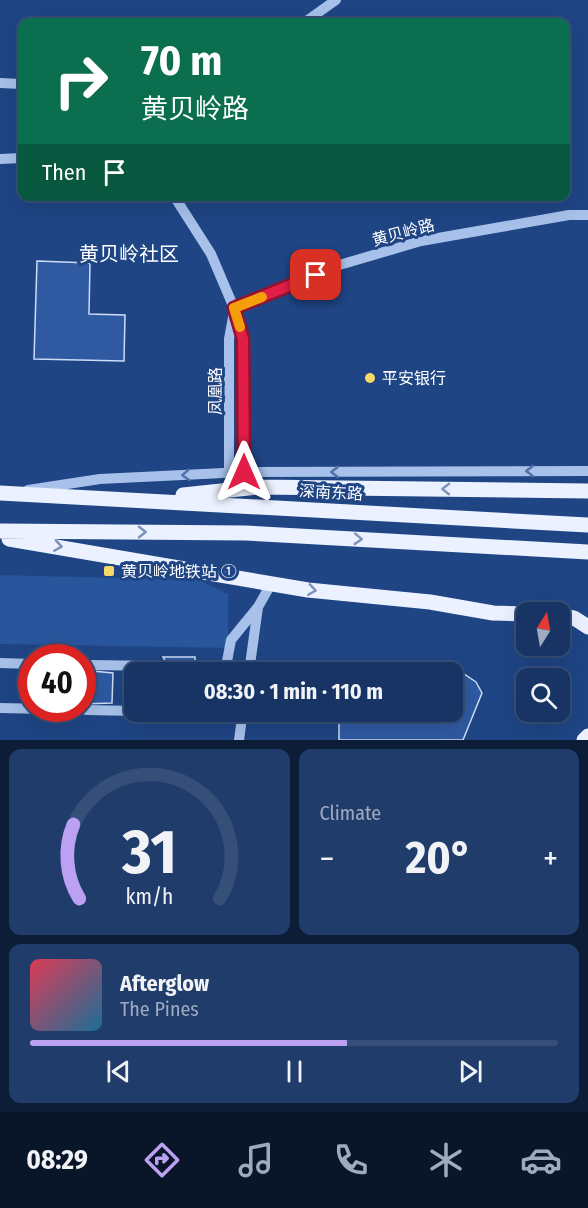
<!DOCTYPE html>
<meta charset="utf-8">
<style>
:root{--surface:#173464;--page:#203c6a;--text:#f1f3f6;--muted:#9eaabf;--line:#364f78;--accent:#bca0f2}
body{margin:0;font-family:"Fira Sans Condensed","Noto Sans SC",sans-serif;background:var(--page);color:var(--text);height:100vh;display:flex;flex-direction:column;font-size:22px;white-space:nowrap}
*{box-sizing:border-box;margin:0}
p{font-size:20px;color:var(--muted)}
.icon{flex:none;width:33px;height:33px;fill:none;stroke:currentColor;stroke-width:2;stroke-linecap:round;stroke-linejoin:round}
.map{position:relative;height:740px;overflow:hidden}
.sheet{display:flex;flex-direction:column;gap:9px;padding:9px;background:#0d1d37;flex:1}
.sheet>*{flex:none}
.banner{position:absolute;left:18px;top:18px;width:552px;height:183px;border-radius:12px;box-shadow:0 6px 24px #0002,0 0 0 2px var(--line);background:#0b6e4f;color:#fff;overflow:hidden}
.needle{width:39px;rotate:11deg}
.fabs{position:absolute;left:516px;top:602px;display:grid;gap:12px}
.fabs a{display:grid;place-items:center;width:54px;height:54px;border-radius:12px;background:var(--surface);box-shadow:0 6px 24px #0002,0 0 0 2px var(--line);font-size:30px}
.speed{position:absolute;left:18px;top:644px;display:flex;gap:12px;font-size:30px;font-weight:700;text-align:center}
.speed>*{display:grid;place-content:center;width:78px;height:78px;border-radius:50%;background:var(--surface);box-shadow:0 6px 24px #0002,0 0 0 2px var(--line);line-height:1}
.speed .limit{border:9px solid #d22;background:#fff;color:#111}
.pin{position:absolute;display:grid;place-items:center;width:51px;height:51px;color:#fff;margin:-26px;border-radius:12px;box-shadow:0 3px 9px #0006}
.me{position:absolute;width:66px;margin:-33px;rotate:0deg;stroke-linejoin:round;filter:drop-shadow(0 0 4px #0008)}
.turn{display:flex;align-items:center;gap:21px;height:126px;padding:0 24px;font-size:27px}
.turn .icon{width:78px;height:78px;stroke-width:2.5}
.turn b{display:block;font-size:42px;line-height:51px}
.then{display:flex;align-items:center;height:57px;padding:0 24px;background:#0003;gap:12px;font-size:22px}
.big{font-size:45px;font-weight:700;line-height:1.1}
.sheet .widget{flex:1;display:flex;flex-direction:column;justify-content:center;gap:9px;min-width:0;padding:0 21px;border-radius:12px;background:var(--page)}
.sheet .dial{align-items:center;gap:0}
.dial svg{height:156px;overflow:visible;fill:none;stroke:var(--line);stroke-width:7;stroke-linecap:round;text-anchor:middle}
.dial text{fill:var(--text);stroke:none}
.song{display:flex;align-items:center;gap:18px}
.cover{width:72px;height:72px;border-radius:9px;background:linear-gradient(135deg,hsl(350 70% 55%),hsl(200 70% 35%))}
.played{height:6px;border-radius:3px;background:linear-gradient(90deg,var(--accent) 60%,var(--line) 60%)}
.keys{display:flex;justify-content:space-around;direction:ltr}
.heat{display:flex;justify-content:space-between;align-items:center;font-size:33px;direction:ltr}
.sheet .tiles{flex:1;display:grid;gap:9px;grid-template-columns:1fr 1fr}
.widget:last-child{grid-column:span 2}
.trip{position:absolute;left:124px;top:662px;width:339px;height:60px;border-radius:12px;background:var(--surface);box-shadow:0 6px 24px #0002,0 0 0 2px var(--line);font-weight:700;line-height:60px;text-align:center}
.tabs{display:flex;height:96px;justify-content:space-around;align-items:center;background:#091528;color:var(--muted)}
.tabs .icon{width:42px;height:42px}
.tabs .current{color:var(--accent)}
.tabs b{font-size:27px;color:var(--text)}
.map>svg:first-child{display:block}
.green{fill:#29559d}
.building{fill:#2f5aa2;stroke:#ccddf7;stroke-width:1.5}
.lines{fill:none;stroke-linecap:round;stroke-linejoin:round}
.minor-tunnel{stroke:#416197;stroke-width:10;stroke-dasharray:10 5;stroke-linecap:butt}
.minor{stroke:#a7c1ea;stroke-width:10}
.major{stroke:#ebf1fe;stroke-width:15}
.oneway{stroke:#4f70a8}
.oneway2{stroke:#7b92bb}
.route-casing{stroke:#92132f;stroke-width:15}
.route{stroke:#e11d48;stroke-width:10}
.slow{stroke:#f59e0b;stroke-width:10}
.poi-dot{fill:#f8d867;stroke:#1f4585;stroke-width:2}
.labels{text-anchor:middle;stroke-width:6;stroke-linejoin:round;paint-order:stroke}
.street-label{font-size:16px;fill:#fff;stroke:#1f4585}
.poi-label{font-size:16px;fill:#fff;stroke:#1f4585;text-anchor:start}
.quarter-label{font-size:20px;fill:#fff;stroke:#1f4585}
</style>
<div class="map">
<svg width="588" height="740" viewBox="0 0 588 740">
<rect width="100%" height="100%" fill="#1f4585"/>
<path class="green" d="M0,575L199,580L228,594V648L0,644Z"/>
<path class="building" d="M37,261L90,263L89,314L125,315L124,361L34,359Z
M163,657H195V660L189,664L191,672H165L168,666Z
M82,670L113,673L112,703L82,704Z
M453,674H464L476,682L482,693L463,740H339V711H453Z"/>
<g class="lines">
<path class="minor-tunnel" d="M161,666L196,667
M49,709L87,710
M161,711L197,712"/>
<path class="minor" d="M305,22L336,0
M0,83L22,84
M0,159L22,158
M174,196L211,254L234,308L243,339L244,472
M234,308L336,266L421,241L569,215H588
M229,473V339L234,312
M28,490L100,479L244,472L588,471
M0,663L32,664
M89,665L161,666
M196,667H226
M225,672L231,640L258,607
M249,672L258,607L271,584
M0,708L49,709
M87,710L135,711
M158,711H161
M197,712L219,711
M239,740L243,711"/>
<path class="major" d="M244,472L248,482L258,487
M0,493L588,525
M183,495L258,487L588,491
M0,531L245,533L588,552
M9,539L308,590L430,602L493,613L526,614
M560,615L574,618L588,627
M584,740L588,736"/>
</g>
<defs><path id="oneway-chevron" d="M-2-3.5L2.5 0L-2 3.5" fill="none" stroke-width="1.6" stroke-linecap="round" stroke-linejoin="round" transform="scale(1.5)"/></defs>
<g class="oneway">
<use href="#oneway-chevron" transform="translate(530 471) rotate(180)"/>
<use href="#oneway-chevron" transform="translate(335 472) rotate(180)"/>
<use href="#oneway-chevron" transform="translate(186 475) rotate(177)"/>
</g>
<g class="oneway2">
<use href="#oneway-chevron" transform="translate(446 489) rotate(-179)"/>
<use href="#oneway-chevron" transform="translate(142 532)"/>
<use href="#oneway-chevron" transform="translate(358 539) rotate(3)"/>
<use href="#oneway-chevron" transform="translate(58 546) rotate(9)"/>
<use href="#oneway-chevron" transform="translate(312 590) rotate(8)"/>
</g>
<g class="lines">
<g class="route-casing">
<path id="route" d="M244,472L243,339L234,308L316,275"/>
</g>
<use href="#route" class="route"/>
<path class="slow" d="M240,327L234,308L262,297"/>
</g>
<g class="poi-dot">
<circle cx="370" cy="378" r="6"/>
<rect x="103" y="565" width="12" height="12" rx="3"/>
</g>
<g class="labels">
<g class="street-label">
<text transform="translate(403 232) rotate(-15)" y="6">黄贝岭路</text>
<text transform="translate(215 391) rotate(-90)" y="6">凤凰路</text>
<text transform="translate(331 492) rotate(3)" y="6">深南东路</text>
</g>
<g class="poi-label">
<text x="382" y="384">平安银行</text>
<text x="121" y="577">黄贝岭地铁站 ①</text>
</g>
<g class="quarter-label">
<text x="129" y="261">黄贝岭社区</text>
</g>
</g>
</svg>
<div class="fabs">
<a><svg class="needle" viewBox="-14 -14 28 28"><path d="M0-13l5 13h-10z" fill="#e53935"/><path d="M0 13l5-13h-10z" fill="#9eaabf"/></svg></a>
<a><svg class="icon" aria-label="search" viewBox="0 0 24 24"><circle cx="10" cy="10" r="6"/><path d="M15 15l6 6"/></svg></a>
</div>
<div class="speed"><div class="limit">40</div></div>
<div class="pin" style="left:316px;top:275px;background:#d93025"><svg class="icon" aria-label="arrive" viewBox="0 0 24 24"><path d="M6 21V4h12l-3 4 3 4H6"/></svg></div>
<svg class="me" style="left:244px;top:472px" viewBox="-20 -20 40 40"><path d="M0-17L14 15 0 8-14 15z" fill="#e11d48" stroke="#fff" stroke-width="4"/></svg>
<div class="trip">08:30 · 1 min · 110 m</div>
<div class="banner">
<div class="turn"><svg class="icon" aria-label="right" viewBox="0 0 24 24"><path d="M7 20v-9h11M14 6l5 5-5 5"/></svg><div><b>70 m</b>黄贝岭路</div></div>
<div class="then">Then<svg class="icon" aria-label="arrive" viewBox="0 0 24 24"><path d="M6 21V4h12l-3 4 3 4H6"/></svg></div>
</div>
</div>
<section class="sheet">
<div class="tiles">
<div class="widget dial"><svg viewBox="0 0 100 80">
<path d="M14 69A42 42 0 1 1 86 69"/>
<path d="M14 69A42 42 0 0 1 11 31" stroke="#bca0f2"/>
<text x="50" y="56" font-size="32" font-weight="700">31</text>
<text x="50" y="72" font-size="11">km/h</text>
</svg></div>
<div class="widget"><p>Climate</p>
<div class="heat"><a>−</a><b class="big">20°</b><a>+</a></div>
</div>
<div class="widget">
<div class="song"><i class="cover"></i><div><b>Afterglow</b><p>The Pines</p></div></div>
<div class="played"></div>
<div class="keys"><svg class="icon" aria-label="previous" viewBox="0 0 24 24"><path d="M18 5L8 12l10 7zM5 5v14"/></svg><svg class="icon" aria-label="pause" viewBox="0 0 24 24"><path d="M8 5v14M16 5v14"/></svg><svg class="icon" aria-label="next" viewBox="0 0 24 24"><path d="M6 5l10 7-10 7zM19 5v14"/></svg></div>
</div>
</div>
</section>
<nav class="tabs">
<b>08:29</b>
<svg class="icon current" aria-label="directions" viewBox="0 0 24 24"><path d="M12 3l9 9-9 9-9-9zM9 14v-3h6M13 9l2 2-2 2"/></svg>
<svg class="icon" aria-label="music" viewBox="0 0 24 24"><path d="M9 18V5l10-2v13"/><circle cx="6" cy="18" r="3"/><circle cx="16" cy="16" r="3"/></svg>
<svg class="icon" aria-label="phone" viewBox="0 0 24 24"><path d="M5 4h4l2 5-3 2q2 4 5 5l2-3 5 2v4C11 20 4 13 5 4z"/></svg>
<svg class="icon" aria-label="climate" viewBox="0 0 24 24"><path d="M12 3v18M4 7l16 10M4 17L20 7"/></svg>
<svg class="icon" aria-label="car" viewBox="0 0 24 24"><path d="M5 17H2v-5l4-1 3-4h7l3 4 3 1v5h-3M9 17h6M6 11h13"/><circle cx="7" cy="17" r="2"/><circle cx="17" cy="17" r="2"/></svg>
</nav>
